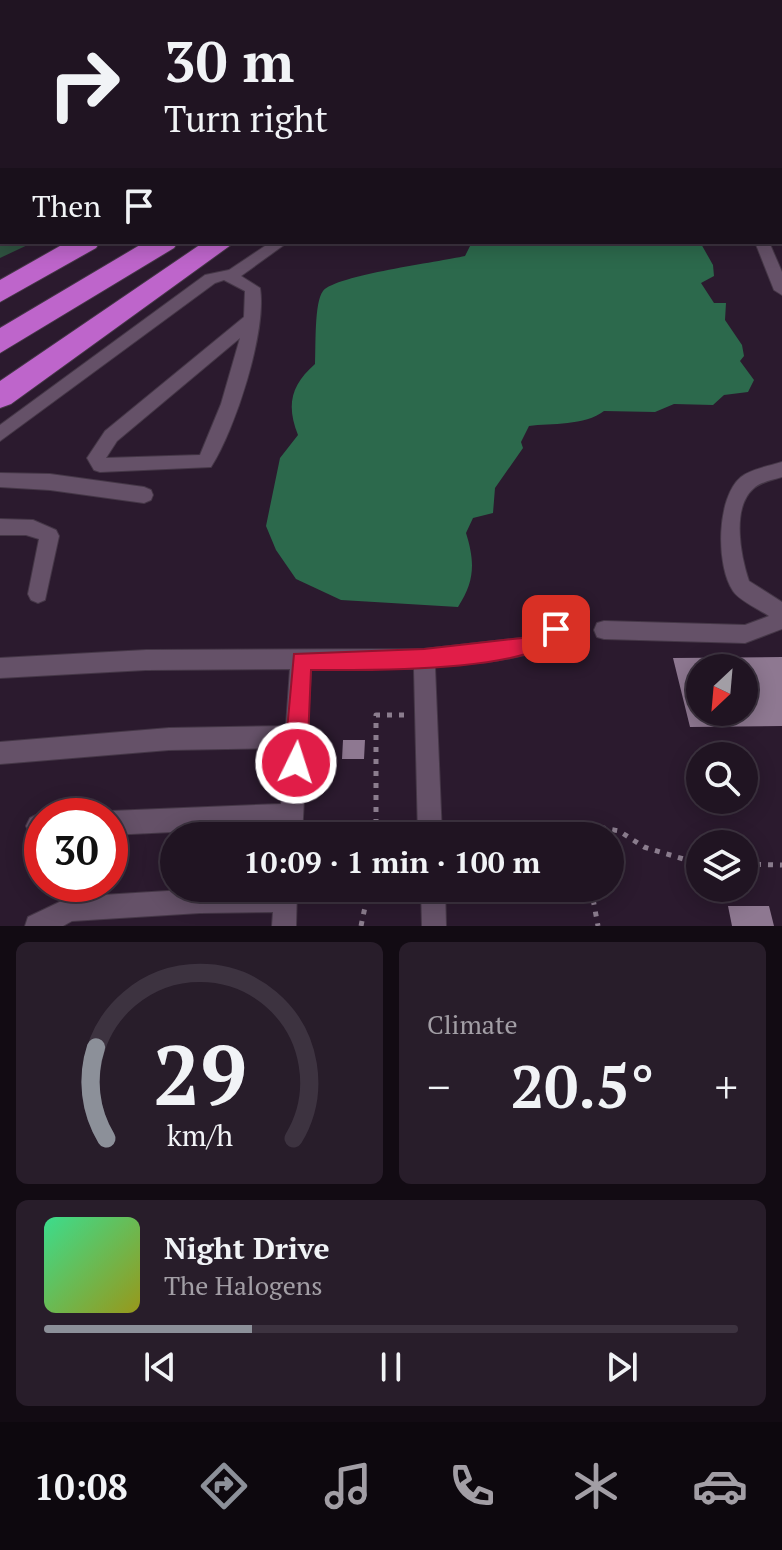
<!DOCTYPE html>
<meta charset="utf-8">
<style>
:root{--surface:#201422;--page:#281d2a;--text:#f1f3f6;--muted:#a29ea5;--line:#3d3340;--accent:#8c9099}
body{margin:0;font-family:"PT Serif",serif;background:var(--page);color:var(--text);height:100vh;display:flex;flex-direction:column;font-size:30px;white-space:nowrap}
*{box-sizing:border-box;margin:0}
p{font-size:26px;color:var(--muted)}
.icon{flex:none;width:44px;height:44px;fill:none;stroke:currentColor;stroke-width:2;stroke-linecap:round;stroke-linejoin:round}
.map{position:relative;height:926px;overflow:hidden}
.panel{display:flex;flex-direction:column;gap:16px;padding:16px;background:#120b13;flex:1}
.panel>*{flex:none}
.top-card{position:absolute;left:0px;top:0px;width:782px;height:244px;box-shadow:0 4px 20px #0003,0 0 0 2px var(--line);background:#201422;color:var(--text);overflow:hidden}
.needle{width:52px;rotate:206deg}
.controls{position:absolute;left:686px;top:654px;display:grid;gap:16px}
.controls a{display:grid;place-items:center;width:72px;height:72px;border-radius:50%;background:var(--surface);box-shadow:0 4px 20px #0003,0 0 0 2px var(--line);font-size:40px}
.speed{position:absolute;left:24px;top:798px;display:flex;gap:16px;font-size:40px;font-weight:700;text-align:center}
.speed>*{display:grid;place-content:center;width:104px;height:104px;border-radius:50%;background:var(--surface);box-shadow:0 4px 20px #0003,0 0 0 2px var(--line);line-height:1}
.speed .limit{border:12px solid #d22;background:#fff;color:#111}
.pin{position:absolute;display:grid;place-items:center;width:68px;height:68px;color:#fff;margin:-34px;border-radius:16px;box-shadow:0 4px 12px #0006}
.me{position:absolute;width:88px;margin:-44px;rotate:4deg;stroke-linejoin:round;filter:drop-shadow(0 0 6px #0008)}
.turn{display:flex;align-items:center;gap:28px;height:168px;padding:0 32px;font-size:36px}
.turn .icon{width:104px;height:104px;stroke-width:2.5}
.turn b{display:block;font-size:56px;line-height:68px}
.then{display:flex;align-items:center;height:76px;padding:0 32px;background:#0003;gap:16px;font-size:30px}
.big{font-size:60px;font-weight:800;line-height:1.1}
.panel .widget{flex:1;display:flex;flex-direction:column;justify-content:center;gap:12px;min-width:0;padding:0 28px;border-radius:12px;background:var(--page)}
.panel .dial{align-items:center;gap:0}
.dial svg{height:208px;overflow:visible;fill:none;stroke:var(--line);stroke-width:7;stroke-linecap:round;text-anchor:middle}
.dial text{fill:var(--text);stroke:none}
.song{display:flex;align-items:center;gap:24px}
.cover{width:96px;height:96px;border-radius:12px;background:linear-gradient(135deg,hsl(150 70% 55%),hsl(60 70% 35%))}
.played{height:8px;border-radius:4px;background:linear-gradient(90deg,var(--accent) 30%,var(--line) 30%)}
.keys{display:flex;justify-content:space-around;direction:ltr}
.heat{display:flex;justify-content:space-between;align-items:center;font-size:44px;direction:ltr}
.panel .tiles{flex:1;display:grid;gap:16px;grid-template-columns:1fr 1fr}
.widget:last-child{grid-column:span 2}
.trip{position:absolute;left:160px;top:822px;width:464px;height:80px;border-radius:40px;background:var(--surface);box-shadow:0 4px 20px #0003,0 0 0 2px var(--line);font-weight:800;line-height:80px;text-align:center}
.tabs{display:flex;height:128px;justify-content:space-around;align-items:center;background:#0d080e;color:var(--muted)}
.tabs .icon{width:56px;height:56px}
.tabs .active{color:var(--accent)}
.tabs b{font-size:36px;color:var(--text)}
.map>svg:first-child{display:block}
.green{fill:#2f5240}
.water{fill:#2c694c}
.building{fill:#8e7891;fill-rule:evenodd}
.lines{fill:none;stroke-linecap:round;stroke-linejoin:round}
.street-casing{stroke:#453747;stroke-width:2}
.highway-casing{stroke:#453747;stroke-width:2}
.path-far1{stroke:#8b7d8e;stroke-width:3;stroke-dasharray:3 4;stroke-linecap:butt}
.path{stroke:#8b7d8e;stroke-width:5;stroke-dasharray:5 7;stroke-linecap:butt}
.street{fill:#655168;fill-rule:evenodd}
.highway{fill:#be65cb;fill-rule:evenodd}
.route{fill:#e11d48;stroke:#92132f;stroke-width:2}
</style>
<div class="map">
<svg width="782" height="926" viewBox="0 0 782 926">
<rect width="100%" height="100%" fill="#2b1a2e"/>
<path class="green" d="M0,0H482L2,2V242H34L0,258Z"/>
<path class="water" d="M472,242H700L713,265L714,276L701,283L714,303H726L725,320L742,345L744,356L740,361L754,380L748,392L724,395L713,405L674,404L655,412L604,411C585,426 551,423 529,426L521,442L523,448L495,488L493,513L473,518L466,533C475,562 475,581 458,607L341,600L296,579L276,550L266,526L280,458L298,435C286,405 291,385 315,364C316,348 314,302 323,291C336,275 439,262 465,256Z"/>
<path class="building" d="M782,657V726L690,727L673,658ZM700,668H744V712H700Z
M343,740H365L364,759H342Z
M728,906H769L774,926H732Z"/>
<g class="lines">
<g class="street-casing">
<path id="street" d="M616,0H629L614,2Z
M271,242H288L241,276L260,288C267,331 235,430 211,467L100,472L94,470L87,458L105,431L244,317L245,291L224,280L215,283L0,441V425L205,275L229,270ZM240,338L221,404L200,455L106,458L117,441Z
M755,242H769L782,272V295L774,290Z
M782,462V477C772,480 760,482 753,489C731,509 741,557 749,581L782,602V629L745,643L604,639L597,637L594,630L597,623L604,621L745,625L769,616C758,609 740,601 733,591C716,566 716,498 741,477C751,469 769,466 782,462Z
M0,473L50,474L144,487L151,490L153,495L151,500L144,503L50,490L0,487Z
M0,519L33,520L56,530L59,536L45,600L38,603L31,600L28,594L39,539L26,535H0Z
M556,620L563,622L566,629C552,661 467,664 435,667L442,836H418L414,669H311L302,836H278L279,827L110,835V816H101L110,811L281,804L284,748L169,750L0,764V742L169,728L286,726L290,669L146,670L0,678V658L146,650L424,649L522,638Z
M38,814L46,816H42V838L30,834L26,826L30,818Z
M297,888L296,926H272L273,912L200,913L72,921L63,926H25L28,917L70,897L200,889Z
M421,888H445L446,926H422Z"/>
</g>
<g class="highway-casing">
<path id="highway" d="M495,0H518L494,2Z
M552,0H575L551,2Z
M67,242H100L96,248L0,302V280Z
M145,242H178L174,248L0,353V328Z
M204,242H235L11,404L0,408V381Z"/>
</g>
<path class="path-far1" d="M780,105L782,101"/>
<path class="path" d="M376,836V715H404
M595,836L598,827L619,831L644,847L700,864
M744,864L782,865
M591,888L598,926
M361,926L369,888"/>
<use href="#street" class="street"/>
<use href="#highway" class="highway"/>
</g>
<path class="route" d="M556,620L563,623L566,629C546,674 359,670 311,670L307,763L304,771L296,774L288,771L284,763L294,654L424,649L522,638Z"/>
</svg>
<div class="controls">
<a><svg class="needle" viewBox="-14 -14 28 28"><path d="M0-13l5 13h-10z" fill="#e53935"/><path d="M0 13l5-13h-10z" fill="#a29ea5"/></svg></a>
<a><svg class="icon" aria-label="search" viewBox="0 0 24 24"><circle cx="10" cy="10" r="6"/><path d="M15 15l6 6"/></svg></a>
<a><svg class="icon" aria-label="layers" viewBox="0 0 24 24"><path d="M12 4l9 5-9 5-9-5zM3 14l9 5 9-5"/></svg></a>
</div>
<div class="speed"><div class="limit">30</div></div>
<div class="pin" style="left:556px;top:629px;background:#d93025"><svg class="icon" aria-label="arrive" viewBox="0 0 24 24"><path d="M6 21V4h12l-3 4 3 4H6"/></svg></div>
<svg class="me" style="left:296px;top:763px" viewBox="-20 -20 40 40"><circle r="17" fill="#e11d48" stroke="#fff" stroke-width="3"/><path d="M0-11L8 9 0 5-8 9z" fill="#fff"/></svg>
<div class="trip">10:09 · 1 min · 100 m</div>
<div class="top-card">
<div class="turn"><svg class="icon" aria-label="right" viewBox="0 0 24 24"><path d="M7 20v-9h11M14 6l5 5-5 5"/></svg><div><b>30 m</b>Turn right</div></div>
<div class="then">Then<svg class="icon" aria-label="arrive" viewBox="0 0 24 24"><path d="M6 21V4h12l-3 4 3 4H6"/></svg></div>
</div>
</div>
<section class="panel">
<div class="tiles">
<div class="widget dial"><svg viewBox="0 0 100 80">
<path d="M14 69A42 42 0 1 1 86 69"/>
<path d="M14 69A42 42 0 0 1 10 34" stroke="#8c9099"/>
<text x="50" y="56" font-size="32" font-weight="700">29</text>
<text x="50" y="72" font-size="11">km/h</text>
</svg></div>
<div class="widget"><p>Climate</p>
<div class="heat"><a>−</a><b class="big">20.5°</b><a>+</a></div>
</div>
<div class="widget">
<div class="song"><i class="cover"></i><div><b>Night Drive</b><p>The Halogens</p></div></div>
<div class="played"></div>
<div class="keys"><svg class="icon" aria-label="previous" viewBox="0 0 24 24"><path d="M18 5L8 12l10 7zM5 5v14"/></svg><svg class="icon" aria-label="pause" viewBox="0 0 24 24"><path d="M8 5v14M16 5v14"/></svg><svg class="icon" aria-label="next" viewBox="0 0 24 24"><path d="M6 5l10 7-10 7zM19 5v14"/></svg></div>
</div>
</div>
</section>
<nav class="tabs">
<b>10:08</b>
<svg class="icon active" aria-label="directions" viewBox="0 0 24 24"><path d="M12 3l9 9-9 9-9-9zM9 14v-3h6M13 9l2 2-2 2"/></svg>
<svg class="icon" aria-label="music" viewBox="0 0 24 24"><path d="M9 18V5l10-2v13"/><circle cx="6" cy="18" r="3"/><circle cx="16" cy="16" r="3"/></svg>
<svg class="icon" aria-label="phone" viewBox="0 0 24 24"><path d="M5 4h4l2 5-3 2q2 4 5 5l2-3 5 2v4C11 20 4 13 5 4z"/></svg>
<svg class="icon" aria-label="climate" viewBox="0 0 24 24"><path d="M12 3v18M4 7l16 10M4 17L20 7"/></svg>
<svg class="icon" aria-label="car" viewBox="0 0 24 24"><path d="M5 17H2v-5l4-1 3-4h7l3 4 3 1v5h-3M9 17h6M6 11h13"/><circle cx="7" cy="17" r="2"/><circle cx="17" cy="17" r="2"/></svg>
</nav>
